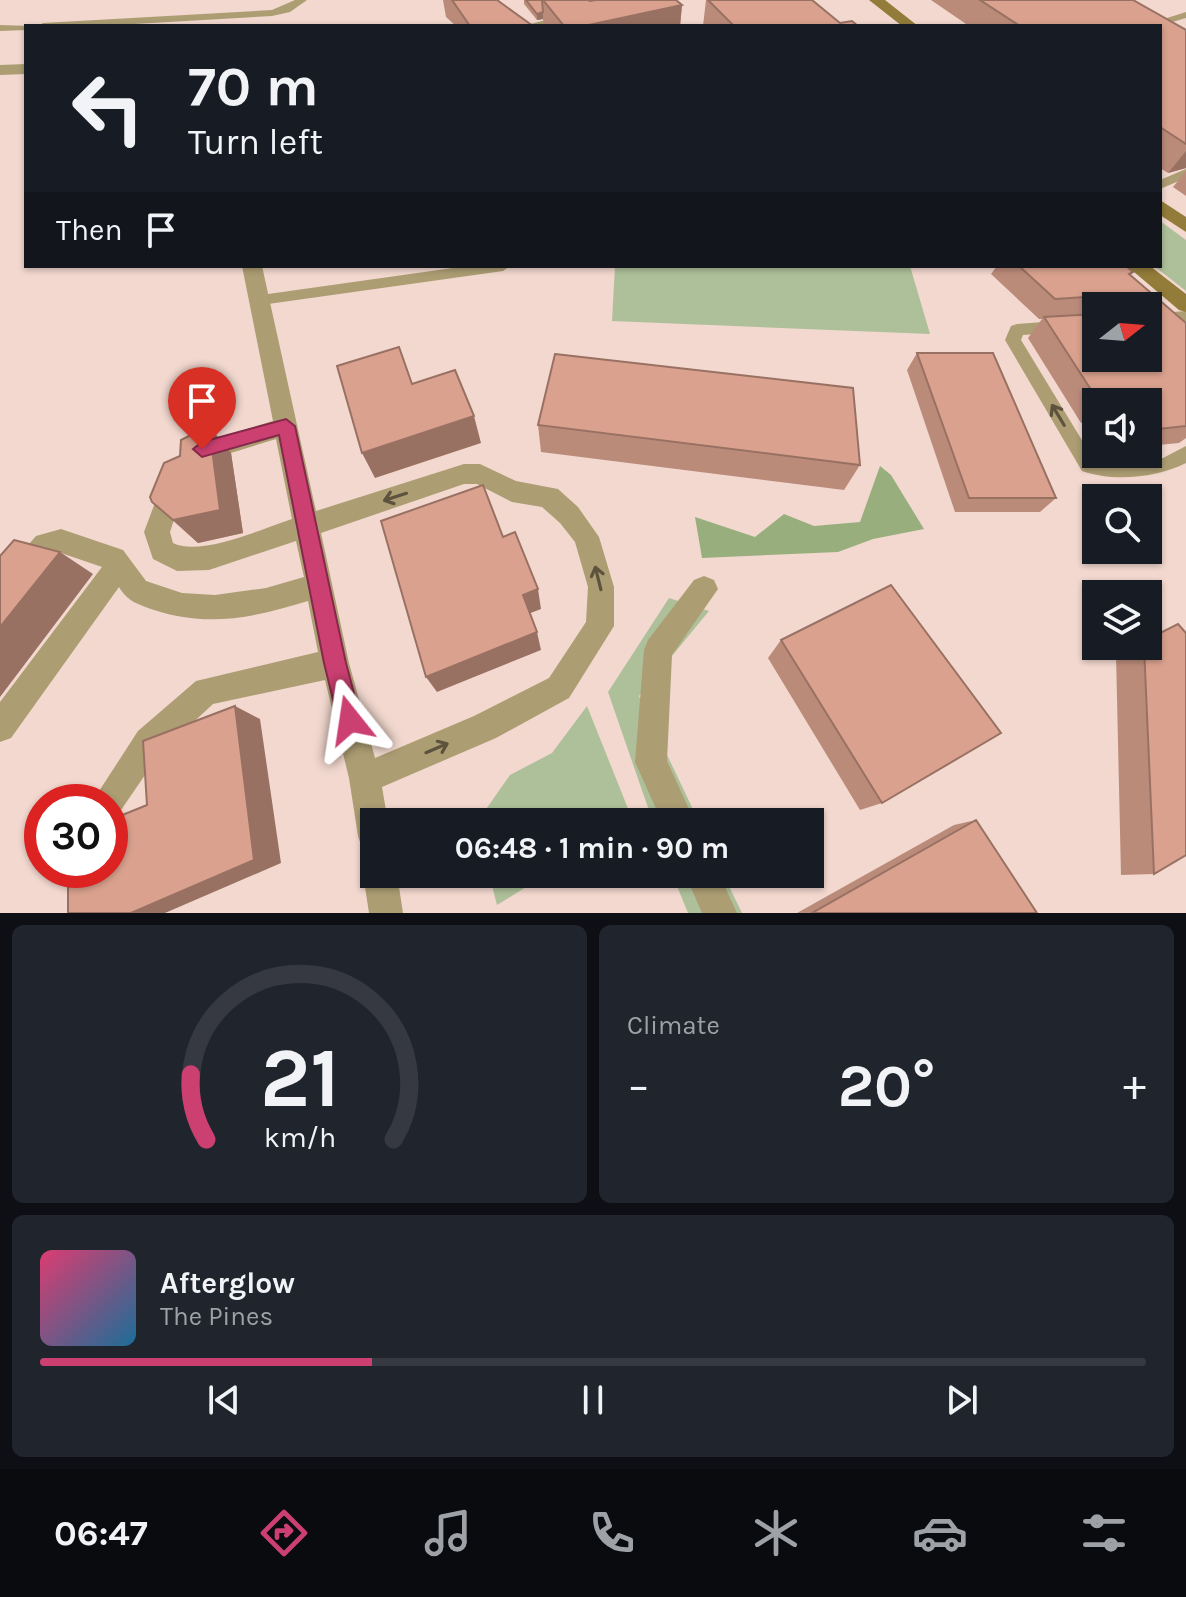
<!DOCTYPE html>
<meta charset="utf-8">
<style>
:root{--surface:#171b24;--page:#20242c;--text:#f1f3f6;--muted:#9ea1a6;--line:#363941;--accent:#cb3f71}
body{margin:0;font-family:Karla,sans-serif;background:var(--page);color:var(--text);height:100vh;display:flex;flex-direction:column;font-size:30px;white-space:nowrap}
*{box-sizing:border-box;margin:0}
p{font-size:26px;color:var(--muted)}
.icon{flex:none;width:44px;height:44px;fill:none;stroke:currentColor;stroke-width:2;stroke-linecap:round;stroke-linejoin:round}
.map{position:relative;height:913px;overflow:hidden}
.sheet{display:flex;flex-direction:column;gap:12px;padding:12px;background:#0d0f14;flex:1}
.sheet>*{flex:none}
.top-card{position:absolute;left:24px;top:24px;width:1138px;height:244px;border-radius:0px;box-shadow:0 2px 6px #0004;background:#171b24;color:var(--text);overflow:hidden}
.needle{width:52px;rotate:73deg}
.tools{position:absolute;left:1082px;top:292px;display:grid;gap:16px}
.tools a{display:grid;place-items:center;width:80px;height:80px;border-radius:0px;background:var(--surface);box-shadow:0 2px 6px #0004;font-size:40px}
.speed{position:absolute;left:24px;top:784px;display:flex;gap:16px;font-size:40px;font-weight:700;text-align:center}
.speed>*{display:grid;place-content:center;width:104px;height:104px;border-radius:50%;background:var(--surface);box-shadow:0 2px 6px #0004;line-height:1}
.speed .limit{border:12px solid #d22;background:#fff;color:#111}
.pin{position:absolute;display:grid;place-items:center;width:68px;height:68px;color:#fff;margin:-82px -34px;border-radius:50% 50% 50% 0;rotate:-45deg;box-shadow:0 0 8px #0007}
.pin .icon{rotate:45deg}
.me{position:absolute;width:88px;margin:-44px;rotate:345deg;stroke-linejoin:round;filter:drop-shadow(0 0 6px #0008)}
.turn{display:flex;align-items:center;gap:28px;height:168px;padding:0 32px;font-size:36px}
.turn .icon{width:104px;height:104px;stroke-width:2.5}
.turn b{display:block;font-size:56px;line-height:68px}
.then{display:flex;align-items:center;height:76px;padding:0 32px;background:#0003;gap:16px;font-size:30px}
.big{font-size:60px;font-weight:700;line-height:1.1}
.sheet .tile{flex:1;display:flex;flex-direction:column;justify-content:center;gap:12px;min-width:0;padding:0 28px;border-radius:12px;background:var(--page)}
.sheet .dial{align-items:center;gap:0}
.dial svg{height:208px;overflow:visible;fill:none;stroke:var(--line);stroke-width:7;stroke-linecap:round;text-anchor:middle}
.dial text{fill:var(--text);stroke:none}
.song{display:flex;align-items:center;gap:24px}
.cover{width:96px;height:96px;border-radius:12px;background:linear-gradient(135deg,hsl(340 70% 55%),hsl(200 70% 35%))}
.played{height:8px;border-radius:4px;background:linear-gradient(90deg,var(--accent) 30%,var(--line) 30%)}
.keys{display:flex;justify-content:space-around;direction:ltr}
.heat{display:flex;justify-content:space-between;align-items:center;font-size:44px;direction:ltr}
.sheet .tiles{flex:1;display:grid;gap:12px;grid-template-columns:1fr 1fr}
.tile:last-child{grid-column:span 2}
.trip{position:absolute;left:360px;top:808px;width:464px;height:80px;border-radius:0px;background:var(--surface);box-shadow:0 2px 6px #0004;font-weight:700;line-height:80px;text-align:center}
.menu{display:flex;height:128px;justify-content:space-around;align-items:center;background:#090b0e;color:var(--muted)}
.menu .icon{width:56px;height:56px}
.menu .selected{color:var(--accent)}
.menu b{font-size:36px;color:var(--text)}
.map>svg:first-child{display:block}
.green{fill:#aec099}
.forest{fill:#98ae7d}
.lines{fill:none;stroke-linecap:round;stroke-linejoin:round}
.lane{fill:#ac9d73;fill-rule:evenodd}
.street{fill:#ac9d73;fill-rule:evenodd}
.secondary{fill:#937c3a;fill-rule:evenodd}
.wall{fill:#bb8b7a;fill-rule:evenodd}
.shaded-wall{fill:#997163}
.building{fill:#daa28e;stroke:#997163;stroke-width:2}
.oneway{stroke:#5d523d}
.route{fill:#cb3f71;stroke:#842949;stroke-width:2}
</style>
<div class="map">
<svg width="1186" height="913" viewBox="0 0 1186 913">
<rect width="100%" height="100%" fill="#f2d8cf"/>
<path class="green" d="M1160,221L1186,240V291L1154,266H1160Z
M615,266H910L930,334L612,321Z
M669,598L709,611L639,696L699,822H653L608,692Z
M587,706L633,821L477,822L510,775L552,753Z
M489,874H547L497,905Z
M672,874H723L742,913H688Z"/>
<path class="forest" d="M880,466L891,475L924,529L873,539L838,552L702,558L695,517L755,537L784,514L814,526L860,522Z"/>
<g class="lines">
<path class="lane" d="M295,0H307L290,12L272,16L99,26H38L43,23L272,10Z
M1186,12V18L1159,26H1142Z
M565,15L569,16V20L543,26H523Z
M0,25L31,26H26V30L0,31Z
M1186,169V178L1160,189V180Z
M467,266H510L503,271L261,305L253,300L261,295Z
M1186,311V323L1148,326V314Z
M1096,318V330L1023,335L1021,340L1094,460L1163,458L1186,446V463C1157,478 1113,482 1082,471L1005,340L1011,326L1017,324Z"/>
<path class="street" d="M26,64V74L0,75V65Z
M242,266H262L316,511L464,464H480L516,481L558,489L578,507L599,537L614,587V626L569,698L496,738L382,787L388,822H374V852L362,848L358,836L349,778L325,680L213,704L160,753L119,813L110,817V802H92L138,731L196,681L318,652L308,601C256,617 208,628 154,610C138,604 128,602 119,587L11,738L0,742V702L102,567L61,553L53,554L10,607L0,611V578L36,536L61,529L123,550L146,581L182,593L215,595L266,588L304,577L296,541L209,570L177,571L153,559L144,532L165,476L174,472L183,476L186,483L170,532L173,543C200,557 264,528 292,519L276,439L195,464L187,461L183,454L187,447L273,421ZM464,484H477L512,502L542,507L560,523L575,542L588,587L586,622L549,678L474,716L375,758L349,663L321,533Z
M704,576L714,580L718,589L672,655L667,761L695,822H662L635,762L644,650L648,640L694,580Z
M374,860V874H397L403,913H369L363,874L368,862Z
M685,874H719L737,913H702Z"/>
<path class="secondary" d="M869,0H885L918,26H902Z
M1160,200L1186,217V232L1160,215Z
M1127,266H1150L1186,294V312L1179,310Z"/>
</g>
<path class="wall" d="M443,0H497L533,26H456L446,17Z
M524,0H588L590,1L682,5L680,26H544L543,19L537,20L524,4Z
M706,0H812L840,23L858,26H703Z
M931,0H1133L1186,30V168L1168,173L1160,168V26H969Z
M1186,171V196L1173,187Z
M997,266H1126L1133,272L1131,275L1186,323V438L1179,443L1148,446V402H1096V421L1081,423L1028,338L1042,319H1039L991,274ZM1096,306H1148L1096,358Z
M917,353L1056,498L1040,512H955L907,370Z
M538,425L860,465L844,490L541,452Z
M231,453L243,533L198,543L152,502Z
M781,640L882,803L860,810L768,658Z
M1132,646H1148L1154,874L1121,875L1116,654Z
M976,820L1037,913H797L954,825Z"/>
<path class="shaded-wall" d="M682,5L680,26H584Z
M543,12V19L537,20V14Z
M1186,151V168L1168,173Z
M474,416L481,443L375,478L362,453Z
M209,426L231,453L243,533L198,543L173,520Z
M60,552L93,574L0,697V627Z
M538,589L541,609L528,614L523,595Z
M537,632L541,650L437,692L426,677Z
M235,706L260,719L281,863L165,913H131Z"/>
<path class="building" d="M452,0H497L533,26H470Z
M526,0H542L543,12L537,14Z
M543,0H588L590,1L596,0H676L682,5L584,26H564Z
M708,0H812L840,23L852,21L858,26H734Z
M980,0H1133L1186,30V144L1160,127V26H1020Z
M1019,266H1126L1133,272L1129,274L1186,323V426L1158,429L1148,415V402H1139L1138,400L1099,402L1044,317L1096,314V358H1148V306H1117L1116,295L1055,299Z
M399,347L412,384L455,370L474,416L362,453L337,366Z
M917,353H993L1056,498H969Z
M555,354L853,388L860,465L538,425Z
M209,426L220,510L173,520L152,502L150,497L164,463L180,456L181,440Z
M483,485L503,537L515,532L538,589L523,595L537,632L426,677L381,521Z
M14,540L60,552L0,627V556Z
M891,585L1001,733L882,803L781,640Z
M1178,624L1186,633V855L1154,874L1144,646H1148V639Z
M235,706L254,860L131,913H68V870H110V820L147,805L143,741Z
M976,820L1037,913H812Z"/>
<defs><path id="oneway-shaft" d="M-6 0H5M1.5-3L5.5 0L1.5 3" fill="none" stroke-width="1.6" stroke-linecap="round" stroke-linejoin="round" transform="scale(2)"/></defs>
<g class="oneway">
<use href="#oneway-shaft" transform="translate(1058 415) rotate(-121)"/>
<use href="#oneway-shaft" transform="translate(395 497) rotate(162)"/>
<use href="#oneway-shaft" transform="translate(598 578) rotate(-104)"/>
<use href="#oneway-shaft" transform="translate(437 748) rotate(-23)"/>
</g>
<path class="route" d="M286,419L295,426L346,663L361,720L358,728L350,732L342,728L338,720L324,663L279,435L202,457L193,449L202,442Z"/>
</svg>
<div class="tools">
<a><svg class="needle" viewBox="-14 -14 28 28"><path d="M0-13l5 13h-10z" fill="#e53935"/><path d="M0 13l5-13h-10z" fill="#9ea1a6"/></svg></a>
<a><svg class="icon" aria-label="sound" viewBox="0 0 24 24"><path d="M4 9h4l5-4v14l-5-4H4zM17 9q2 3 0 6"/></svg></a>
<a><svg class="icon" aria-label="search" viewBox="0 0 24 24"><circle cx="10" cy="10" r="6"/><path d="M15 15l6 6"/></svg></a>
<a><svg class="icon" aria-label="layers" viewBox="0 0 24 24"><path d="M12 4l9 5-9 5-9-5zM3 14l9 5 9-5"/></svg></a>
</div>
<div class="speed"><div class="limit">30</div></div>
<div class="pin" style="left:202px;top:449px;background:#d93025"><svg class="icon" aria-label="arrive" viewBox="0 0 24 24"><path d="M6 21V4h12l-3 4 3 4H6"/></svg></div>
<svg class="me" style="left:350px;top:720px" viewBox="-20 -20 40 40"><path d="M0-17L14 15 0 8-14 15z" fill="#cb3f71" stroke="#fff" stroke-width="4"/></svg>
<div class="trip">06:48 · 1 min · 90 m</div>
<div class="top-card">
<div class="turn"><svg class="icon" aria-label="left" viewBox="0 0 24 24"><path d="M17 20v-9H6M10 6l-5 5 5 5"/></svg><div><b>70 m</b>Turn left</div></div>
<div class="then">Then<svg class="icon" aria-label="arrive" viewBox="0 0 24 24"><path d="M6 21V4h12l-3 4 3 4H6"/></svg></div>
</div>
</div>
<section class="sheet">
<div class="tiles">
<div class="tile dial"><svg viewBox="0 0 100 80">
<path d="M14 69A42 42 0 1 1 86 69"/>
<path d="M14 69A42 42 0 0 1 8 44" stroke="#cb3f71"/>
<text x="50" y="56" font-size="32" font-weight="700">21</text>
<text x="50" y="72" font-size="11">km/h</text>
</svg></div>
<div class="tile"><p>Climate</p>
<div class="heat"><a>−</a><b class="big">20°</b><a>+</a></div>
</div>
<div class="tile">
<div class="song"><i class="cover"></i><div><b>Afterglow</b><p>The Pines</p></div></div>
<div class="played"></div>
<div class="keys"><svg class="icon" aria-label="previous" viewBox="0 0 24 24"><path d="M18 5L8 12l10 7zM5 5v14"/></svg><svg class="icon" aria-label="pause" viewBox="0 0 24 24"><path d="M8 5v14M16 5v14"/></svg><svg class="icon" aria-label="next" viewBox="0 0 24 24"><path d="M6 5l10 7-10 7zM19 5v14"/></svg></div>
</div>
</div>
</section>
<nav class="menu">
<b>06:47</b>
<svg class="icon selected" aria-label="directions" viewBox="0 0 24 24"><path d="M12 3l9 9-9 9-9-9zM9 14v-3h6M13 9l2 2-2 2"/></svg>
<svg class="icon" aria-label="music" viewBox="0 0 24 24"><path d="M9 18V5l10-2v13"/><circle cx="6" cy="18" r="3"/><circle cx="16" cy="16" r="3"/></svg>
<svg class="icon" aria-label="phone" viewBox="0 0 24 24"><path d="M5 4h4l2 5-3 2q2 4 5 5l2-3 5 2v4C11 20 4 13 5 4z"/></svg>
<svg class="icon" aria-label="climate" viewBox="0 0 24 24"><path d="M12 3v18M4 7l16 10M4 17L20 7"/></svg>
<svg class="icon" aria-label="car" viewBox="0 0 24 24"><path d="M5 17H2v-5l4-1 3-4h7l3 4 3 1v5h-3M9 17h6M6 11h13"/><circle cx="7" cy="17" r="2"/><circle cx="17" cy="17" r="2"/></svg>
<svg class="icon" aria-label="filters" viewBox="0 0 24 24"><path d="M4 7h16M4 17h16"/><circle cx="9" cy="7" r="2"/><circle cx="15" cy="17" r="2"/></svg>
</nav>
